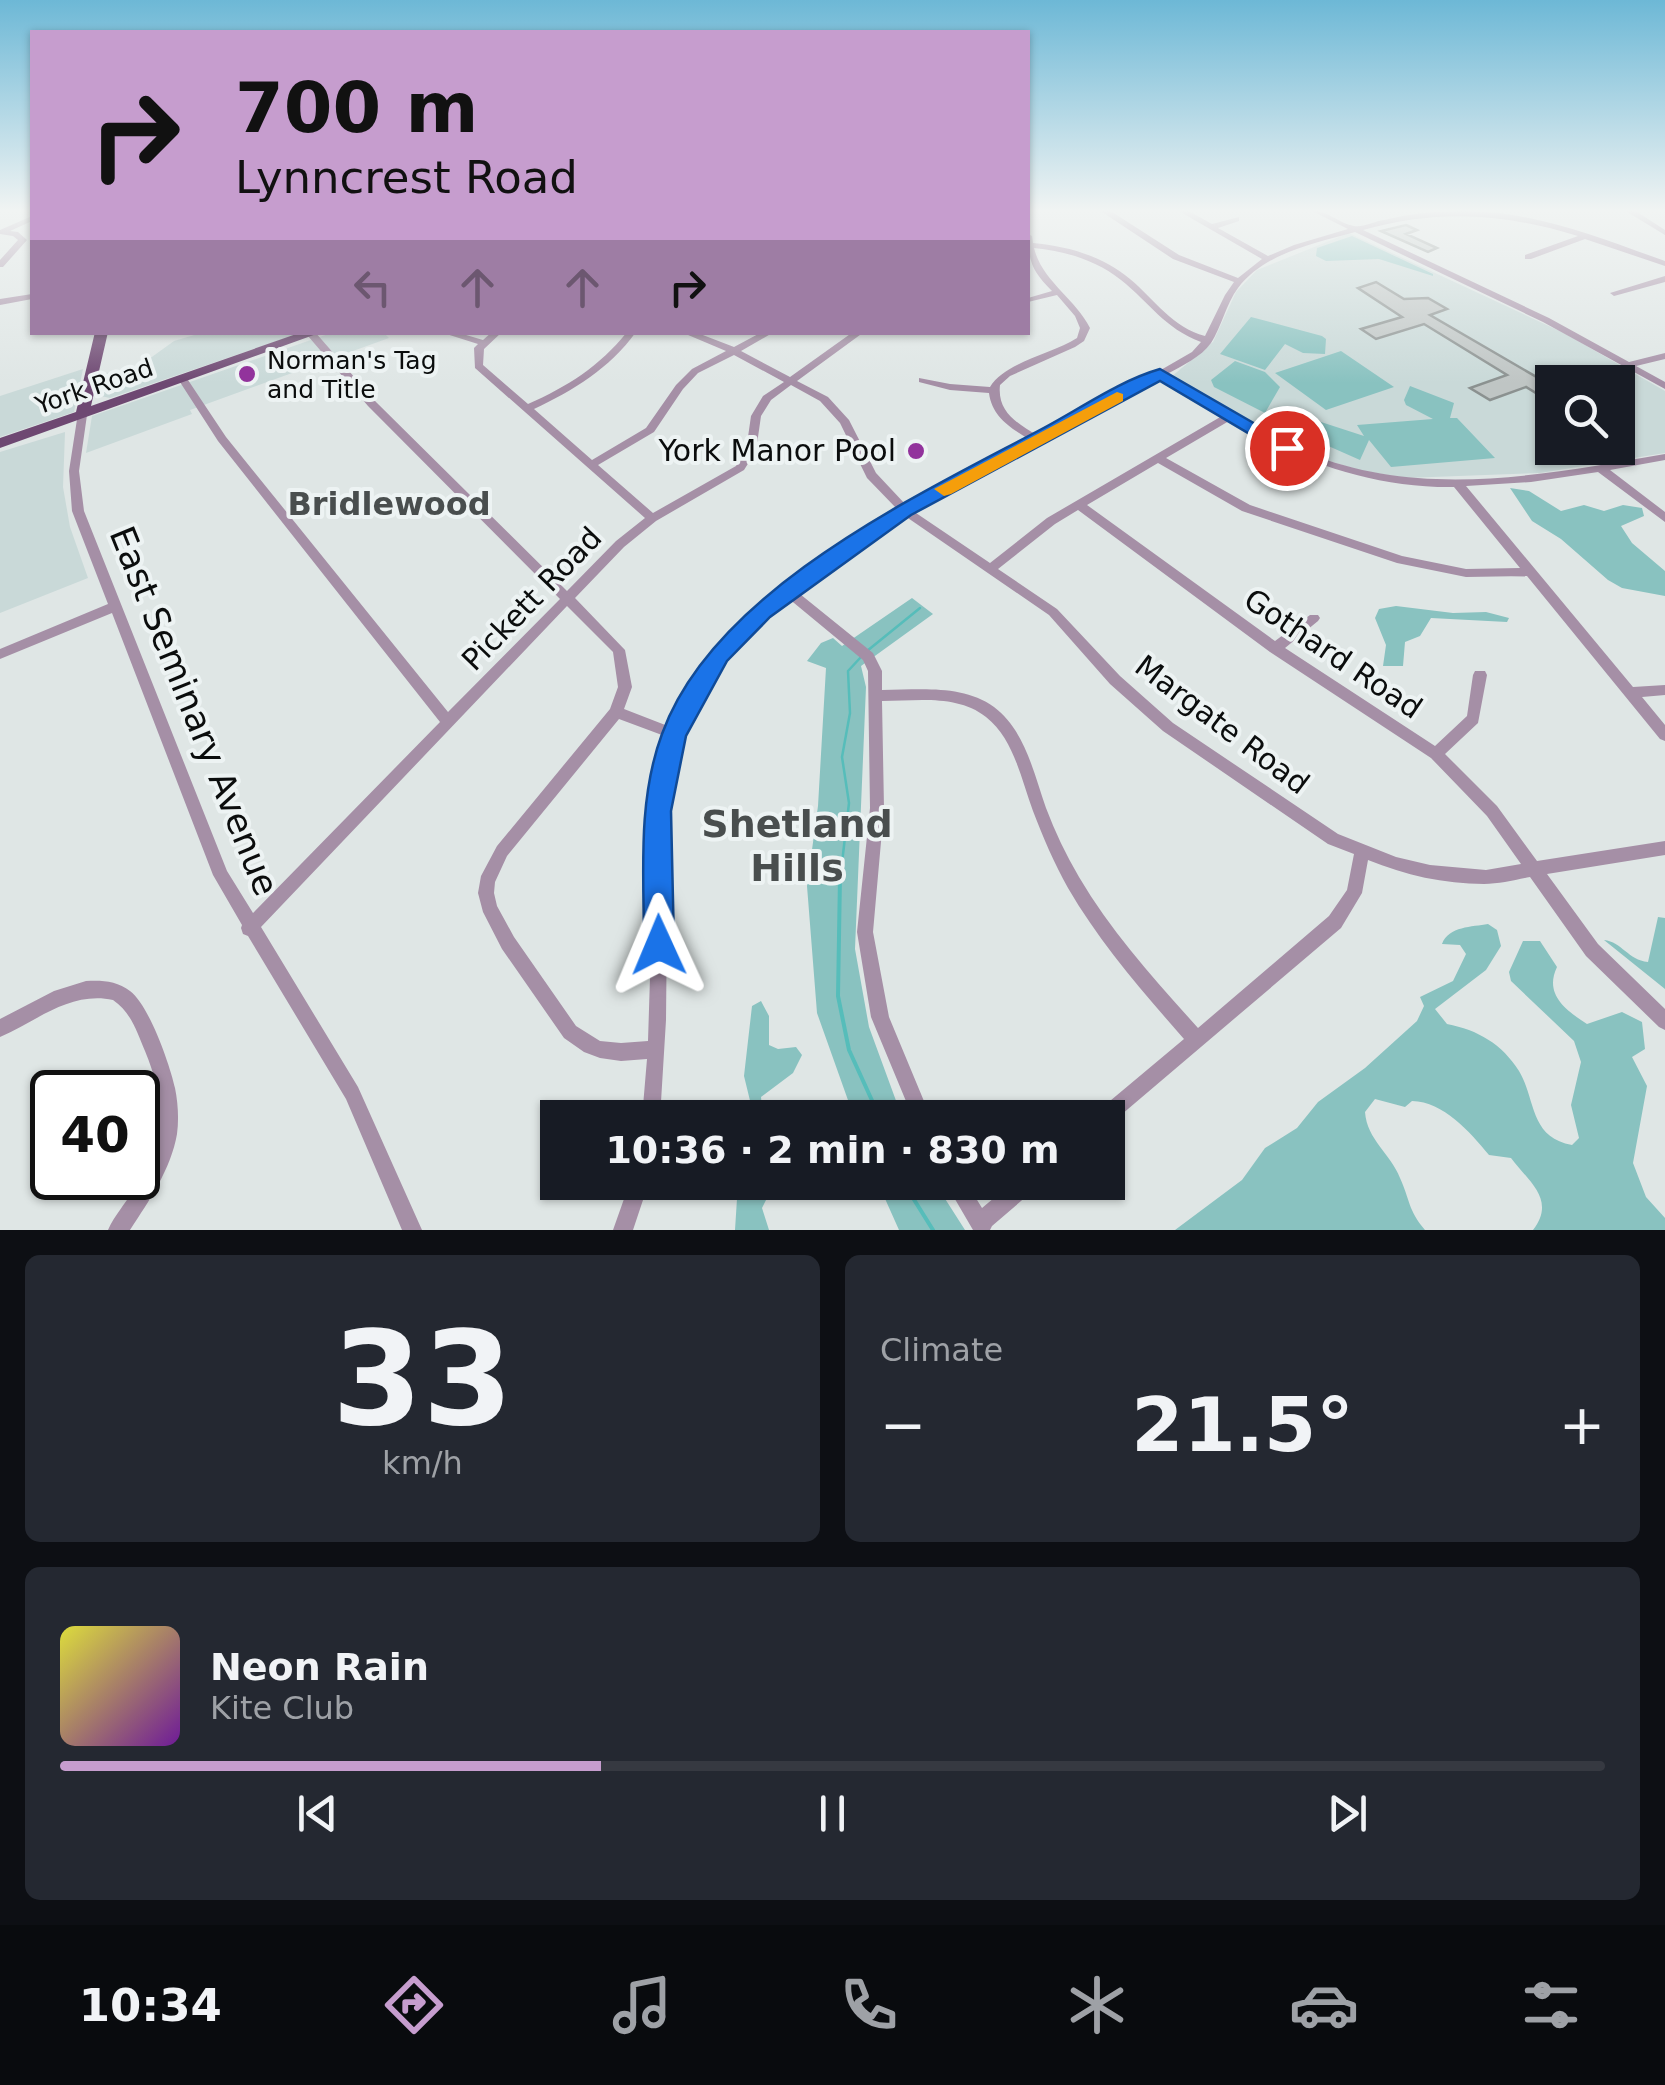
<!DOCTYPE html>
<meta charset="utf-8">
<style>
:root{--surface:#171b24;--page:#242831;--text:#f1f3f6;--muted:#9ea1a6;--line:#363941;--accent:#c69dce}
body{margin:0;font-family:"DejaVu Sans",sans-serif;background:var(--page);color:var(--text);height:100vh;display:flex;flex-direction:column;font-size:38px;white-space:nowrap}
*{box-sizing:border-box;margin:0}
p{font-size:32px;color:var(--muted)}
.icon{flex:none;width:55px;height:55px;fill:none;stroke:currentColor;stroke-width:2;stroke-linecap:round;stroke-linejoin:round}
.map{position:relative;height:1230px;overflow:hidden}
.drawer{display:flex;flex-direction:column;gap:25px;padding:25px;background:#0d0f14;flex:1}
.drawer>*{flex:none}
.guide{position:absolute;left:30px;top:30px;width:1000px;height:305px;border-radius:0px;box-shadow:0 2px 8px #0004;background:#c69dce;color:#111;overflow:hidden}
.buttons{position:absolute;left:1535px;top:365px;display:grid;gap:20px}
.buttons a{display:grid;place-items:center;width:100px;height:100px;border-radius:0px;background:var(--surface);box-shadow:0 2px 8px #0004;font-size:50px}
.speed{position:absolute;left:30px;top:1070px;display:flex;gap:20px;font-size:50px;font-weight:700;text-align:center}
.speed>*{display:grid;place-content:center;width:130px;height:130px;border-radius:50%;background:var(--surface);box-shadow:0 2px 8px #0004;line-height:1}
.speed .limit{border:5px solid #111;border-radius:15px;background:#fff;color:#111}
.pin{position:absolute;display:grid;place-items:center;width:85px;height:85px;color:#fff;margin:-42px;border:5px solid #fff;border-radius:50%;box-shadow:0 2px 10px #0007}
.me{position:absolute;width:110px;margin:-55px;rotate:359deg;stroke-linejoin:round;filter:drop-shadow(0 0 8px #0008)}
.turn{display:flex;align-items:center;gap:35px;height:210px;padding:0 40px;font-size:45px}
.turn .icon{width:130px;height:130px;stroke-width:2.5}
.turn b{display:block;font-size:70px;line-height:85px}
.lanes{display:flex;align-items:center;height:95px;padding:0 40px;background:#0003;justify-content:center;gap:50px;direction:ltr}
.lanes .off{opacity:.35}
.big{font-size:75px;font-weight:800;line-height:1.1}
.drawer .widget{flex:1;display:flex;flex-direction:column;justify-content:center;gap:15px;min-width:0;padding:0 35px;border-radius:15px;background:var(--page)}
.drawer .dial{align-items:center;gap:0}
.dial b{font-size:130px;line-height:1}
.song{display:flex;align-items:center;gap:30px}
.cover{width:120px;height:120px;border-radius:15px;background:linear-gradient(135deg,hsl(60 70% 55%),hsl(280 70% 35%))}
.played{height:10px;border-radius:5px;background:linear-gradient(90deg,var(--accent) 35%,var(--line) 35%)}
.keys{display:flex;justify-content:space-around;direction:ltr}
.heat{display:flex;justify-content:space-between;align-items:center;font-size:55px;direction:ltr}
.drawer .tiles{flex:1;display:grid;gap:25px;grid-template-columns:1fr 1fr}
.widget:last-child{grid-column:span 2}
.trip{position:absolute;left:540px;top:1100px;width:585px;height:100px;border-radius:0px;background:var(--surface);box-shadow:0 2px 8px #0004;font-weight:800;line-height:100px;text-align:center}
.tab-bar{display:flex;height:160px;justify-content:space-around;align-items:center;background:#090b0e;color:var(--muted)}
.tab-bar .icon{width:70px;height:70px}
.tab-bar .current{color:var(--accent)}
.tab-bar b{font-size:45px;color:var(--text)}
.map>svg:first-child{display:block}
.built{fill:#c9d9d8;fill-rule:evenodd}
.green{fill:#89c2c0}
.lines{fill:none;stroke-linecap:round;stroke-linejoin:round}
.stream-far1{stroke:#56bdba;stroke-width:2.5}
.stream{stroke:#56bdba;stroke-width:4}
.building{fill:#bfc5c4;stroke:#8b9190;stroke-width:2.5}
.minor{fill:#a58fa6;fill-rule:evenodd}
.major{fill:#6e4872;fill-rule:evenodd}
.route{fill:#1a73e8;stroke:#114b97;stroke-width:2.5}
.slow{fill:#f59e0b}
.poi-dot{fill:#92339c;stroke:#edf3f3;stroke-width:4}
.labels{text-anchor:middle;stroke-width:8;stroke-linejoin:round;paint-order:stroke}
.far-poi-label{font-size:25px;fill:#0b0d0d;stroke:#edf3f3;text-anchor:start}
.far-street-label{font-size:25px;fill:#0b0d0d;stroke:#edf3f3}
.poi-label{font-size:30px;fill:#0b0d0d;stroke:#edf3f3;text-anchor:end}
.street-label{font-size:30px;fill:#0b0d0d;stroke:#edf3f3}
.neighbourhood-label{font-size:32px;font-weight:bold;fill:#494e4e;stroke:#edf3f3}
.near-street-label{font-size:35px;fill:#0b0d0d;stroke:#edf3f3}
.near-neighbourhood-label{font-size:38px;font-weight:bold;fill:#494e4e;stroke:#edf3f3}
</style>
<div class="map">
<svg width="1665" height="1230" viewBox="0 0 1665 1230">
<rect width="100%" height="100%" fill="#dfe6e5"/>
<path class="built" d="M1349,233L1564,333L1665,391V453L1540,473L1405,478L1359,470L1313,456L1171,377L1213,342L1236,292L1257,270ZM1552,382H1618V448H1552Z
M201,333H301L110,398L96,395L101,374L138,367L174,341Z
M331,333H384L389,338L190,410L192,414L86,453L92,416Z
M83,369L74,412L0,437V396Z
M65,432L63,487L70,527L88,578L0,613V452Z"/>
<path class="green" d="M1352,236L1433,274V276L1379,259L1326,261L1316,256L1317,248Z
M1251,317L1322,336L1326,339L1325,354L1303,353L1285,344L1265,370L1220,354Z
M1341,351L1394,387L1326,410L1275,373Z
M1235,361L1265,372L1280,387L1265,413L1214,387L1211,380Z
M1410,386L1454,403L1450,418H1457L1495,458L1391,467L1369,440L1360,460L1317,441L1321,422L1364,436L1357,425L1433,419L1406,405L1404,400Z
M1510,488L1529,491L1561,511L1584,505L1604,511L1623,505L1642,508L1644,516L1621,526L1632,543L1665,571V596L1622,588L1608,580L1561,539L1532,521Z
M912,598L933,614L861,666L866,687L855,949L869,1027L902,1117H854L817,1013L807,886L818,806L826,668L807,661L821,643L833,638L842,646Z
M1396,606L1453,613L1486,612L1509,618L1507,622L1431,618L1420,636L1405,642L1403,666H1383L1386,645L1375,618L1379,609Z
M1658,917L1665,918V989L1604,940C1622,942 1628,960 1648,962Z
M1488,924L1497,930L1501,946L1486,970L1435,1009L1447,1024C1478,1030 1502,1044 1519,1071C1536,1099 1529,1137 1572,1145L1579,1138L1571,1105L1581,1062L1574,1041L1511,981L1509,972L1523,941H1540L1557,967C1544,994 1565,1010 1587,1024L1622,1012L1642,1022L1645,1049L1632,1057L1647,1086L1633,1163L1646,1197L1665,1218V1230H1533C1556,1200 1530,1183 1511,1158L1489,1155C1469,1131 1444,1102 1412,1101L1405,1107L1375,1099L1365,1112C1367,1140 1391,1154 1400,1178C1410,1200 1408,1210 1425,1230H1175L1242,1180L1265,1148L1297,1128L1318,1102L1365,1068L1417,1021L1424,1006L1420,997L1453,981L1466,954L1460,945L1442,944C1449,926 1472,927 1488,924Z
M761,1001L769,1016V1045L778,1049L796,1047L802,1055L793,1073L761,1097L763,1117H754L744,1076L752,1006Z
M738,1183H785L767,1198L762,1208L769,1230H735Z
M878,1183H935L965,1230H899Z"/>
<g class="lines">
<path class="stream-far1" d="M867,651L920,608
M840,880L849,803L842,757L850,713L848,671L861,657"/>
<path class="stream" d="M840,877L838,996L849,1050L880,1118
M903,1182L933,1230"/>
</g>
<path class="building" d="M1406,225L1417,230L1406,234L1437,248L1428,252L1381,231Z
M1376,282L1404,299L1428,298L1447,309L1430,315L1552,386V403L1526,387L1490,400L1470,388L1507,375L1424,324L1376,339L1361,329L1402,317L1358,288Z"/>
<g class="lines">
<path class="minor" d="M1099,210H1109L1179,255L1238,278L1262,259L1177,210H1187L1212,224L1239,217V221L1218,228L1268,256L1294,245L1348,229L1310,210C1327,210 1338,223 1354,226C1362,228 1375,221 1384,220C1409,214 1435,211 1461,211C1532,210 1600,238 1665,261V266L1585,239L1531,259H1525V255L1578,236C1503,213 1438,209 1363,230L1549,318L1629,362L1665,353V359L1636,366L1665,382V389L1543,322L1355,232C1315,243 1264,253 1238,288C1226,304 1221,328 1211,343C1201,357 1182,366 1167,374C1213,402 1258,433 1308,453C1423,500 1548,474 1665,454V460L1610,470L1665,512V522L1598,472L1531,482L1466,486L1633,687L1665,685V695L1642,697L1665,725V741L1660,739L1527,576L1466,577L1397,563L1242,511L1158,463L1087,505L1275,641L1310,615H1318L1320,618L1318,621L1285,648L1435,746L1467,716L1473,675L1475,671H1485L1487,675L1478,723L1445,754L1497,806L1537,861L1665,841V855L1547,874L1598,944L1665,1009V1030L1659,1027L1586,956L1530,877C1515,880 1499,884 1484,884C1444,884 1405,875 1368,860L1362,893L1341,928L1108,1126V1118H1096L1098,1111L1184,1039C1142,991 1100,943 1068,888C1054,863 1043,837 1033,811C1021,779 1014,739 986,717C957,694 916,701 882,701L884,808L873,932L889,1017L931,1118H913L871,1017L857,932L870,808L868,671L863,660L788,598L741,640L694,707L668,785L665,836L667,921L666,1020L660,1118H642L647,1059L621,1061L600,1058L584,1052L564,1038L502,949L483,912L478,893L481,876L497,846L610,709L618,687L613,652L567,606L261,927L358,1087L422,1230H402L346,1099L248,936L243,934L241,928L242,925L213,875L112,613L0,659V649L108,604L72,511L69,471L78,413H86L87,415L79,471L84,511L227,871L253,913L440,722L218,441L178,379L180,377H186L226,437L448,712L560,599L368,406L308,336L307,332H315L376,402L567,591L616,541L645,518L475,368L474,348L478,344L440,332H456L483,340L492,332H502L484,349L483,365L528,404C567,387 600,366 627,332H636C609,369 574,390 534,409L592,460L646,428L676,385L692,369L726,351L681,332H695L734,347L762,332H774L741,351L790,377L853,332H864L797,381L828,397L849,420L876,473L906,505L1030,440C1011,428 992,417 989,393L950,390L919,382V378L950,384L990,387C1005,362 1052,354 1077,338L1080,328L1075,316L1057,295L1028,302V298L1052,291C1033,272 1028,262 1028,234L1032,236L1033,243C1067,246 1103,256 1130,279C1154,299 1173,328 1205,336L1225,295L1234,282L1173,259ZM1034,248C1065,251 1096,260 1121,280C1150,303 1164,328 1201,342L1192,352L1121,393L1038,436C1017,423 997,412 1000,385L1010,376L1075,347L1084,341L1090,328C1075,298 1042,281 1034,248ZM734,355L784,382L763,396L751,416L746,451L736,466L653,513L598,465L654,432L683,389L698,373ZM1160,378L1222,416L1047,518L990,563L913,511ZM791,385L820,401L840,423L867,478L898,510L874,523L798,574L732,633L683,701L673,728L624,709L632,687L625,650L575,598L624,547L656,521L744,470L756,451L761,416L771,400ZM1229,421C1299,461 1372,488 1454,487L1520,568L1466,569L1402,556L1250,505L1166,458ZM1078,510L1270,652L1431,758L1487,816L1521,864L1486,870L1430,865L1396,857L1338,834L1173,723L1120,676L1057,609L998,569L1055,524ZM905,516L1049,615L1110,684L1163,731L1328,844L1354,854L1347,890L1329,916L1198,1028C1155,980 1112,933 1079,877C1066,855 1055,832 1046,808C1034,774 1025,730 994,707C962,684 919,690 882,690V671L873,653L795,590L806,581L883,528ZM619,719L670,738L654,785L650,819L651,946L648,1041L621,1043L600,1041L576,1026L514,937L497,906L494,893L495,882L507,856Z
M1624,210H1634L1665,230V235Z
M32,216V221L10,231L18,232L27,240L3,267H0V260L18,240L13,236L0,234V230Z
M1665,276V282L1614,296L1610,293Z
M32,294V299L0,305V299Z
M86,981C102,980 117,981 130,991C149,1005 170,1065 175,1088C178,1103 179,1119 177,1134C171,1169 149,1201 130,1230H108C114,1216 125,1204 133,1191C164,1141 168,1107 145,1051C137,1032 131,1012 113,1000C70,991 37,1021 0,1037V1019L54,991Z
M630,1182H649L633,1230H613Z
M945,1182H966L982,1208L1013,1182H1037L1035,1189L992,1226L990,1230H973Z"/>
<path class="major" d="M95,332H108L91,406L302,332H322L0,448V438L76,412Z"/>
</g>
<linearGradient id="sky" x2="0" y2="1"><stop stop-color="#6db8d6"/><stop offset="0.55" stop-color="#f1f4f3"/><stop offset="1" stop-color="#f1f4f3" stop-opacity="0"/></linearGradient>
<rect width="1665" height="383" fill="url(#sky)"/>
<path class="route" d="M1160,369L1297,448L1287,454L1280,452L1160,381L911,515L770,617L727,661L686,736L671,811L674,945L669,955L659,960L648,955L644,945C644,875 637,801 662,734C713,592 912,498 1038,431C1077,411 1118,381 1160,369Z"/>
<path class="slow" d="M1117,392L1123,394V401L951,494L944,496L934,489Z"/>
<g class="poi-dot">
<circle cx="247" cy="374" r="10"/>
<circle cx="916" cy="451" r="10"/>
</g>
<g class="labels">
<g class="far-poi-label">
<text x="267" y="369">Norman's Tag<tspan x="267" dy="29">and Title</tspan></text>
</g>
<g class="far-street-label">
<text transform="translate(94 386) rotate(-19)" y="9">York Road</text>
</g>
<g class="poi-label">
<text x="896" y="461">York Manor Pool</text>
</g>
<g class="street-label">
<text transform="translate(532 599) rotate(-46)" y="10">Pickett Road</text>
<text transform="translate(1333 654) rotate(34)" y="10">Gothard Road</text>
<text transform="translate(1222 725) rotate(37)" y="10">Margate Road</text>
</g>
<g class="neighbourhood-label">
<text x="389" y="515">Bridlewood</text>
</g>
<g class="near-street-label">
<text transform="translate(194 711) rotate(68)" y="12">East Seminary Avenue</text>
</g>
<g class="near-neighbourhood-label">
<text x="797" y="837">Shetland<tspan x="797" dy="44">Hills</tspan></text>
</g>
</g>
</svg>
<div class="buttons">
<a><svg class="icon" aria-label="search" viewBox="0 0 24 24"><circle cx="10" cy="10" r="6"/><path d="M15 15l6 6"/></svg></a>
</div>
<div class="speed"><div class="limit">40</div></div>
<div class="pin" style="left:1287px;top:448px;background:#d93025"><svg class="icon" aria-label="arrive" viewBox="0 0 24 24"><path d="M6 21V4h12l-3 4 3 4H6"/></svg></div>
<svg class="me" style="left:659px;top:945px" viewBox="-20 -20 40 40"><path d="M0-17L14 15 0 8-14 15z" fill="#1a73e8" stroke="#fff" stroke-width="4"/></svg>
<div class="trip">10:36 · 2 min · 830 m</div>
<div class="guide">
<div class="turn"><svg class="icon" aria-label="right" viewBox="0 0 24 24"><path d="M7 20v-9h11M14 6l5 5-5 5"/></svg><div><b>700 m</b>Lynncrest Road</div></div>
<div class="lanes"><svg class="icon off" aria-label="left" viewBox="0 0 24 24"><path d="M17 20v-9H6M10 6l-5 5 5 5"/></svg><svg class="icon off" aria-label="ahead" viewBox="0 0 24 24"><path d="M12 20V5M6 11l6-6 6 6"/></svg><svg class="icon off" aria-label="ahead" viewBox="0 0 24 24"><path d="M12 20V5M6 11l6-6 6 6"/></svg><svg class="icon" aria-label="right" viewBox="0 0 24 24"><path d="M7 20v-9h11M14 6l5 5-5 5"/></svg></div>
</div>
</div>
<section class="drawer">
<div class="tiles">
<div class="widget dial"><b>33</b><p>km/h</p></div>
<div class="widget"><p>Climate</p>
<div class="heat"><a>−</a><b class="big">21.5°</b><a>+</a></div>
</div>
<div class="widget">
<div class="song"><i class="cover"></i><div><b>Neon Rain</b><p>Kite Club</p></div></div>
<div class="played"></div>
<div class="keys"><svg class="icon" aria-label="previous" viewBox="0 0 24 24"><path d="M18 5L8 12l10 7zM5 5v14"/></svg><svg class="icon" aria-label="pause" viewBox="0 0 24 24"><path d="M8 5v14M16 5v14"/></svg><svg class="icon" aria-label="next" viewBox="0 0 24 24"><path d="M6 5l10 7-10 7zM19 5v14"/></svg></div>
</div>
</div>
</section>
<nav class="tab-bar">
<b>10:34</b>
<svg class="icon current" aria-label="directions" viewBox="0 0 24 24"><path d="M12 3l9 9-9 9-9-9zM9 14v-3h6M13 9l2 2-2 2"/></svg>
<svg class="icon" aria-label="music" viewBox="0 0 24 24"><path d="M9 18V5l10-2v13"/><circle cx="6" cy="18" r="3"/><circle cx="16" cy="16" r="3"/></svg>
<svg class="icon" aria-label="phone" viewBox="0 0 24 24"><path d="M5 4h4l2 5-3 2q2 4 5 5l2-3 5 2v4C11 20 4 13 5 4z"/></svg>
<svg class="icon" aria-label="climate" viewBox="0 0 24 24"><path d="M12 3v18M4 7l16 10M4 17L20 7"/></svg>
<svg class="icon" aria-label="car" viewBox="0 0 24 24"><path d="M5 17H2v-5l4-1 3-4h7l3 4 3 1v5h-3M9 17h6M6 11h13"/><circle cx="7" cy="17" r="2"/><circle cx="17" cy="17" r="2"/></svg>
<svg class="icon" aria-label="filters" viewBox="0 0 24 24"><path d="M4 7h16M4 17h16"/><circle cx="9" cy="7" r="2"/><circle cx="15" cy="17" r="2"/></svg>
</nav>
